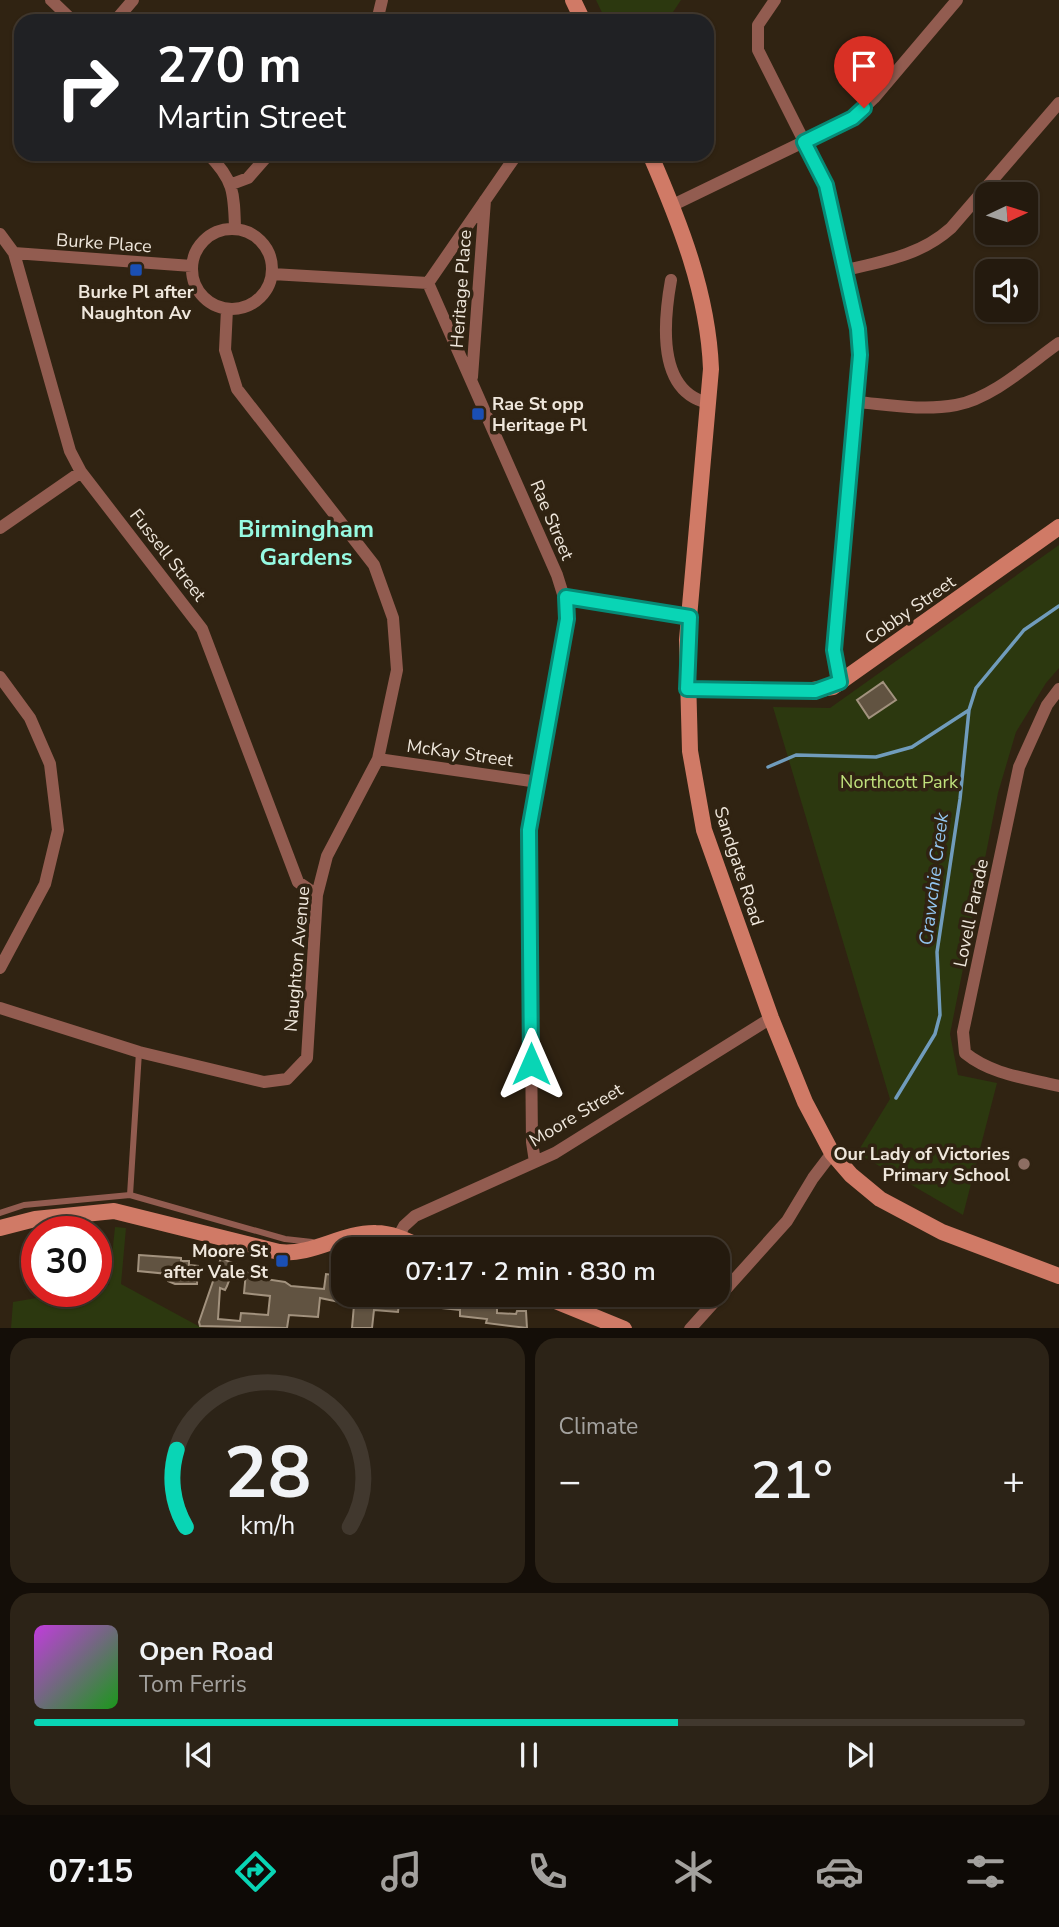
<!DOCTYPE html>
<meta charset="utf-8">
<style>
:root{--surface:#241a0e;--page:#2c2317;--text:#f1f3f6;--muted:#a3a19e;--line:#41382e;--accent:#09d5b5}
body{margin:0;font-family:"Nunito Sans",sans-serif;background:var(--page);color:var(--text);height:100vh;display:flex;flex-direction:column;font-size:26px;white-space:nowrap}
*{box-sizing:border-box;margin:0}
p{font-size:23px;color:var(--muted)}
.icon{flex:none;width:38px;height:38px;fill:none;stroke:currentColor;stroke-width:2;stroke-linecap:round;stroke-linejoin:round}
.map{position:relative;height:1328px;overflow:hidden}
.details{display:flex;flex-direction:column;gap:10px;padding:10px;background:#140e08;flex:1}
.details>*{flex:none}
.top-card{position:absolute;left:14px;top:14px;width:700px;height:147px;border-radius:21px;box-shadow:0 2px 5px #0004,0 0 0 2px var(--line);background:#202124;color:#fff;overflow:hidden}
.needle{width:46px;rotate:86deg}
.controls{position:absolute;left:975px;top:182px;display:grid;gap:14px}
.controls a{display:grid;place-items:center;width:63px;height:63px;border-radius:14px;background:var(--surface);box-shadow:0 2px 5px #0004,0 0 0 2px var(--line);font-size:35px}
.speed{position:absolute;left:21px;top:1216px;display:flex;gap:14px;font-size:35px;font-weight:700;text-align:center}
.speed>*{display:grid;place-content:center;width:91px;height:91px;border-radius:50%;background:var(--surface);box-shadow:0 2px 5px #0004,0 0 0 2px var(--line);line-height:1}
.speed .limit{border:10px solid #d22;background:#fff;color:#111}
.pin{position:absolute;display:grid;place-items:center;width:60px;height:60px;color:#fff;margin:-72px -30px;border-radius:50% 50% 50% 0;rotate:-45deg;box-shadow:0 0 7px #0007}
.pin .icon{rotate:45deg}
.me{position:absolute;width:77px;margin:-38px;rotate:0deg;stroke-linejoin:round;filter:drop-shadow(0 0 5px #0008)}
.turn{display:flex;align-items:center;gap:24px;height:147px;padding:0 28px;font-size:32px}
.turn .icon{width:91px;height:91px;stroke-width:2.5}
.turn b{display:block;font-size:49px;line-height:60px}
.big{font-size:52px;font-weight:600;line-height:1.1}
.details .widget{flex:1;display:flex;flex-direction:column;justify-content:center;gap:10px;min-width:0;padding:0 24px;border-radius:21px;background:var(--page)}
.details .dial{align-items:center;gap:0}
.dial svg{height:182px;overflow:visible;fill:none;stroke:var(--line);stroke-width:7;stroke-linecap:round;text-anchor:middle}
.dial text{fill:var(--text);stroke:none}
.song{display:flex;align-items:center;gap:21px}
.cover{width:84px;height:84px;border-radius:10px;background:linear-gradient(135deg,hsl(290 70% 55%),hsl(120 70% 35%))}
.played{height:7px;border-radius:4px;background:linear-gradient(90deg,var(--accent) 65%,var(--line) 65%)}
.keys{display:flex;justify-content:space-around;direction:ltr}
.heat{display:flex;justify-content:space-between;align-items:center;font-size:38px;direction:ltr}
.details .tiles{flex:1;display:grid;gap:10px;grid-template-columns:1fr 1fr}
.widget:last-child{grid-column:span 2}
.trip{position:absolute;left:331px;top:1237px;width:399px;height:70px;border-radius:21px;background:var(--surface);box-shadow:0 2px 5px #0004,0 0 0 2px var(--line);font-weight:600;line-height:70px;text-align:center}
.menu{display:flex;height:112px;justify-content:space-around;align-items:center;background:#0e0a06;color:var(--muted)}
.menu .icon{width:49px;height:49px}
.menu .on{color:var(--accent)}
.menu b{font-size:32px;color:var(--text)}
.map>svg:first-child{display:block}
.green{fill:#2c380f}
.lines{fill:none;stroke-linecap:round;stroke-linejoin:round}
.stream{stroke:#709cbc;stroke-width:3.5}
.building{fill:#615341;stroke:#a2927e;stroke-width:2}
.lane{stroke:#925c50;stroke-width:6}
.street{stroke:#925c50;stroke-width:12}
.secondary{stroke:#d07a66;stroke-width:16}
.route-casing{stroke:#068a76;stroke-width:18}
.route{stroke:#09d5b5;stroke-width:12}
.transit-dot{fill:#1a4fb4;stroke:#302312;stroke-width:2.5}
.education-dot{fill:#8d6e63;stroke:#302312;stroke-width:2.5}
.labels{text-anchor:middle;stroke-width:7;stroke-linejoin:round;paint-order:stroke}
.street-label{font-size:18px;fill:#efe7dc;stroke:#302312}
.poi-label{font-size:18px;font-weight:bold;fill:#efe7dc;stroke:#302312;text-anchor:end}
.park-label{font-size:18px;fill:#c0e27c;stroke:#302312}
.water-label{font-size:19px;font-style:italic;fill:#93c5f0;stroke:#302312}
.district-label{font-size:24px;font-weight:bold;fill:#96fae2;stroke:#302312}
</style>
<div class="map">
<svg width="1059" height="1329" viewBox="0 0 1059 1329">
<rect width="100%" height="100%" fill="#302312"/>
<path class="green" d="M596,0H681L667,21H606Z
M1059,545V668L1046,683L1016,732L998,793L950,1034L958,1075L997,1083L963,1215L857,1153L890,1099L773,707L830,708Z
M115,1227L126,1228L121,1284L202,1328H11L13,1302L72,1292H96V1287L109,1285Z"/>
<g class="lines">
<path class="stream" d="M768,767L796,755L876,757L912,747L969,710
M896,1098L935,1034L940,1015L937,952L960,799L969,710L976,688L1024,630L1059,606"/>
</g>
<path class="building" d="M883,682L896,700L869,718L857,700Z
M139,1255L181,1258V1261H189V1265L198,1266L197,1284H175L168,1281V1274L138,1271Z
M221,1258L235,1264L227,1286L225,1290L220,1288L218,1319L240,1321L241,1313L268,1315L270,1296L244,1293L246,1272L265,1276V1279L285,1282L291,1286L324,1289L326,1274L342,1276L340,1295H400L398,1312L374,1310L372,1328H352L354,1305L320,1298L318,1317L289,1315L287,1328L200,1326L199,1322Z
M434,1295H481L493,1298L497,1300V1313L516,1314L517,1311H526L527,1328L486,1323L487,1319L460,1316V1310L433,1307Z"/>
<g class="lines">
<path class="lane" d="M130,1195L139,1052
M0,1213L24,1205L130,1195L285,1239L312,1242"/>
<path class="street" d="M51,0L73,21
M775,0L758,25V50L826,185L858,329L857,402L834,650L840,683
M115,21L133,0
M377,21L382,0
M208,154C234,180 234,193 235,228
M232,184L248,178L269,154
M673,205L853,118L874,98L957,0
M192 269a40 40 0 1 1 80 0a40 40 0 1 1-80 0Z
M0,234L14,253L70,451L81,472L202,629L298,882L317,895
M14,253L192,266
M846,270C885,261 921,255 951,228L1059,103
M272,274L428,283
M671,280C664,319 656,391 708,403
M428,283L557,575L567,607L529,830L532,1142L535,1162
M428,283L517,154
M472,377L485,200
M857,402C890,405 923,411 956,405C993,398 1029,364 1059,343
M0,528L81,472
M566,597L690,617
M0,677L30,718L50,764L58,830L45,884L0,968
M1059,689L1047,705L1019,767L963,1032L965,1053C992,1075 1027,1078 1059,1086
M378,759L538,782
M0,1008L139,1052L264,1082L287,1079L307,1058L317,895L327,856L378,759L397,670L393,618L374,565L237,389L225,350L227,309
M398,1237L404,1226L415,1216L555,1153L771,1018
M690,1329L787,1221L813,1178L832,1153"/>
<path class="secondary" d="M573,0L583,21
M650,154C680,223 708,293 711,369L687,640L690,751L704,830L771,1018L805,1102L832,1153L851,1175L880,1199L942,1232L1059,1276
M687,689L806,691L833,687L1059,527
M0,1228L35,1219L114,1211L279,1252C313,1256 342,1232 376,1233C394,1233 412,1243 428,1250
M541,1295L624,1329"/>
</g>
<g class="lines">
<g class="route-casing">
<path id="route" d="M531,1064L529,830L567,619L566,597L690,617L687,689L815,691L840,682L834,650L860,355L858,329L826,185L804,142L853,118L864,108"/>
</g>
<use href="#route" class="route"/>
</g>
<g class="transit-dot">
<rect x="129" y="263" width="14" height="14" rx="3.5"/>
<rect x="471" y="407" width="14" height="14" rx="3.5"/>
<rect x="275" y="1254" width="14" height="14" rx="3.5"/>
</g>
<circle class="education-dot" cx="1024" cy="1164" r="7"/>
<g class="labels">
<g class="street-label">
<text transform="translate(104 243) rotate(4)" y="6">Burke Place</text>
<text transform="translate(461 289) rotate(-86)" y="6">Heritage Place</text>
<text transform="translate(552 520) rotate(67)" y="6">Rae Street</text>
<text transform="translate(168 555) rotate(52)" y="6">Fussell Street</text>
<text transform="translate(910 610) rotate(-35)" y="6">Cobby Street</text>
<text transform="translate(460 753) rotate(8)" y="6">McKay Street</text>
<text transform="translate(739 866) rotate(72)" y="6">Sandgate Road</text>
<text transform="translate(971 913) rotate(-78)" y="6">Lovell Parade</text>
<text transform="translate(297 959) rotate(-85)" y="6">Naughton Avenue</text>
<text transform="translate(576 1115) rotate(-31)" y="6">Moore Street</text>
</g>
<g class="poi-label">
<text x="136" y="298" text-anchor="middle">Burke Pl after<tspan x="136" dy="21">Naughton Av</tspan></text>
<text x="492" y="410" text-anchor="start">Rae St opp<tspan x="492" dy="21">Heritage Pl</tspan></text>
<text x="1010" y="1160">Our Lady of Victories<tspan x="1010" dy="21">Primary School</tspan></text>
<text x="268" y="1257">Moore St<tspan x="268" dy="21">after Vale St</tspan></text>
</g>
<g class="park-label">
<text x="899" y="788">Northcott Park</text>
</g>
<g class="water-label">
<text transform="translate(933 879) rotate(-83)" y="7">Crawchie Creek</text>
</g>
<g class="district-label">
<text x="306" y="537">Birmingham<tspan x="306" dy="28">Gardens</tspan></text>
</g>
</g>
</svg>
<div class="controls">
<a><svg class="needle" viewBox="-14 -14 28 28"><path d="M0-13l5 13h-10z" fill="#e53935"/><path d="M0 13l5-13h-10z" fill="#a3a19e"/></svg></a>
<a><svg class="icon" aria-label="sound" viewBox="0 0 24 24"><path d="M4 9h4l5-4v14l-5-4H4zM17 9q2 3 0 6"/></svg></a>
</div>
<div class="speed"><div class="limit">30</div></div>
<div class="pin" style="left:864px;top:108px;background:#d93025"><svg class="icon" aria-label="arrive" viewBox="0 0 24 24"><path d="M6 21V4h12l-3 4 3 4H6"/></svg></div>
<svg class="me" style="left:531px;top:1064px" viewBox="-20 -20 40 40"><path d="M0-17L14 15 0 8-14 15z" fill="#09d5b5" stroke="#fff" stroke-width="4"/></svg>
<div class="trip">07:17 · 2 min · 830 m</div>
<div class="top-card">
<div class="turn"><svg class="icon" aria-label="right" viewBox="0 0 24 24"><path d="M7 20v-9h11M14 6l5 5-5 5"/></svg><div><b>270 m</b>Martin Street</div></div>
</div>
</div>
<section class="details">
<div class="tiles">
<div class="widget dial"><svg viewBox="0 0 100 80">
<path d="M14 69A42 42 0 1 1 86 69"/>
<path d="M14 69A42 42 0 0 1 10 35" stroke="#09d5b5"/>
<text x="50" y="56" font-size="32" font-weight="700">28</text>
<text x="50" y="72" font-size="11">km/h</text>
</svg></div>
<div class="widget"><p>Climate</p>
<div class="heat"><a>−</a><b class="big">21°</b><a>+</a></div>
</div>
<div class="widget">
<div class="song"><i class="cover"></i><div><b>Open Road</b><p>Tom Ferris</p></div></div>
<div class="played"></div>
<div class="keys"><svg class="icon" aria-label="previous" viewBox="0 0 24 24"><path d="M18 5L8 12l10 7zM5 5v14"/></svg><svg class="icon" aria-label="pause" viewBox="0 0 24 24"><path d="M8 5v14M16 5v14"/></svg><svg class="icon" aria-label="next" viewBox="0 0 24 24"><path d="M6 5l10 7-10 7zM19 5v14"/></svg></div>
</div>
</div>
</section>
<nav class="menu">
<b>07:15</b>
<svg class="icon on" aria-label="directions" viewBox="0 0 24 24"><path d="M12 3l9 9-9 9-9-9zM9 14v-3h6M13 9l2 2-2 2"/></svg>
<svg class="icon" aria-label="music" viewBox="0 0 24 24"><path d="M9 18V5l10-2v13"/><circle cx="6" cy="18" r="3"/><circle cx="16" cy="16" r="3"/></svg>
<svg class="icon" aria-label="phone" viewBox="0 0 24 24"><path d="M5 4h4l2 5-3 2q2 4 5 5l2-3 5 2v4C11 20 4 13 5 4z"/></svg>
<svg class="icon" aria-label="climate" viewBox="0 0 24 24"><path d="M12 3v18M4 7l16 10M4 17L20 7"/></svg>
<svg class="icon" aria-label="car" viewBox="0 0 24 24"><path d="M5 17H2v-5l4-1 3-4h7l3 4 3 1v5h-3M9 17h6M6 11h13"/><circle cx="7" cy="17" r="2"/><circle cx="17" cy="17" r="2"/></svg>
<svg class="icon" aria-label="filters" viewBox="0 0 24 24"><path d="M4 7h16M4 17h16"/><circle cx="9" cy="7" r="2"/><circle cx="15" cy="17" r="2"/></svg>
</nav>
